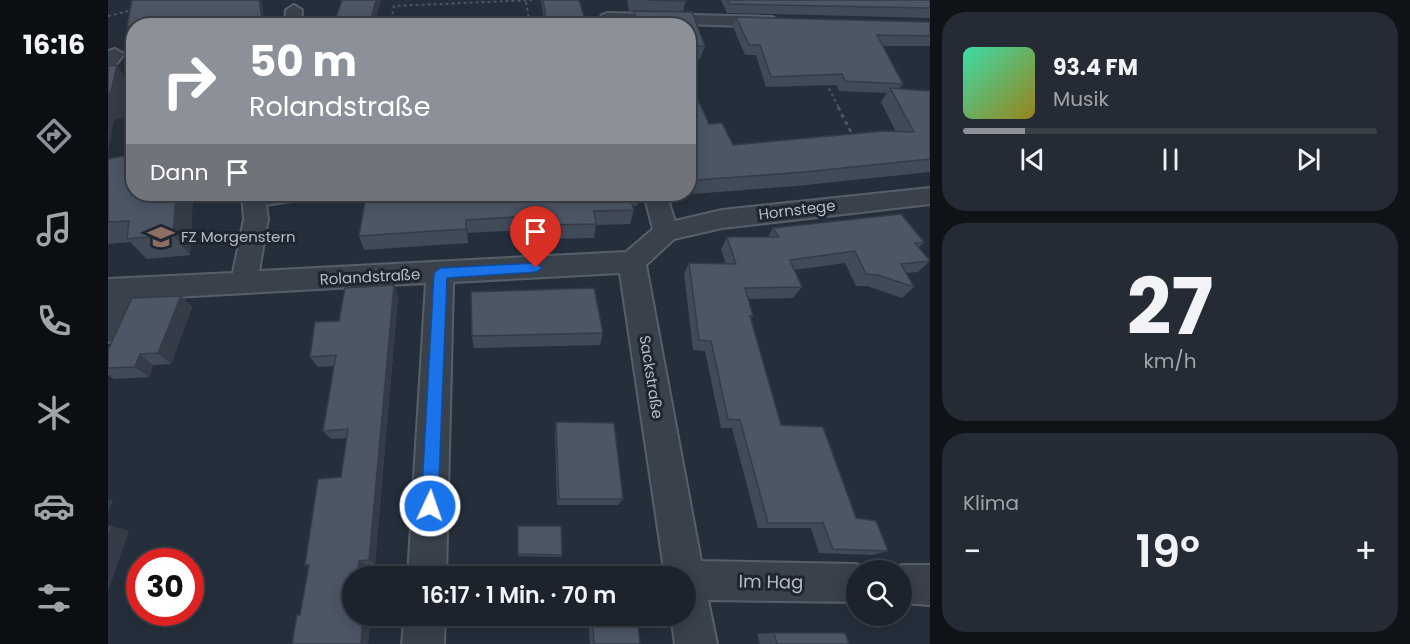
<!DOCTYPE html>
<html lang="de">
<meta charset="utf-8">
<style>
:root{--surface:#1c232c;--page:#252b34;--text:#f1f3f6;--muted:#a0a4a9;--line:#3a4048;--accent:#8c9099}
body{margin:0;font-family:Poppins,sans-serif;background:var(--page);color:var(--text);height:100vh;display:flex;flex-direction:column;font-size:22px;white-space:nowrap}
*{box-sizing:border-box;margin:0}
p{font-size:20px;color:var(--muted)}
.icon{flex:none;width:33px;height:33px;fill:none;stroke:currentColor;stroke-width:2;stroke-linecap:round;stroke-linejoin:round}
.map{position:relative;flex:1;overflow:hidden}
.sheet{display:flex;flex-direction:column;gap:12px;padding:12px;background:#0f1318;width:480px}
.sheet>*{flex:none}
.hud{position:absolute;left:18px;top:18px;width:570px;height:183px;border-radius:24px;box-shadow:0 3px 15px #0003,0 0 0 2px var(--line);background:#8c9099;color:#fff;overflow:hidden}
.tools{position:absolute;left:738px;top:560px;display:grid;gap:12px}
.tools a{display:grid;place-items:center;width:66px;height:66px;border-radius:50%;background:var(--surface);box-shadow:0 3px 15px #0003,0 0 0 2px var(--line);font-size:30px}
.speed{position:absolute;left:18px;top:548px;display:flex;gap:12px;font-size:30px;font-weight:700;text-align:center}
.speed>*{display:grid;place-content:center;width:78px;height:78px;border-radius:50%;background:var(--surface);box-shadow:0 3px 15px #0003,0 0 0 2px var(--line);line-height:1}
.speed .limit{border:9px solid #d22;background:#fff;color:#111}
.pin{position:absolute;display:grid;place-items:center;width:51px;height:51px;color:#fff;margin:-62px -26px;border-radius:50% 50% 50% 0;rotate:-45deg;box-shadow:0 0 6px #0007}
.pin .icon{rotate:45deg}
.me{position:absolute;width:66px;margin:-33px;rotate:3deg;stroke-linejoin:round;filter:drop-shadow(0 0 4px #0008)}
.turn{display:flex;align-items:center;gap:21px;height:126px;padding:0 24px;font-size:27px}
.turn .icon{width:78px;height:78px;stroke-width:2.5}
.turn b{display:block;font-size:42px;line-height:51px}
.then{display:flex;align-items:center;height:57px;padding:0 24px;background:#0003;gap:12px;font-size:22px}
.big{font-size:45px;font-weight:600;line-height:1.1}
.sheet .card{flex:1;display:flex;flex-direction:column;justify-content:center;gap:9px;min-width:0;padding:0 21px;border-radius:24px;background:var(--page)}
.sheet .dial{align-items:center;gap:0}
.dial b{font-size:78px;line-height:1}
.song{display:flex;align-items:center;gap:18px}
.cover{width:72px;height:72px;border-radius:9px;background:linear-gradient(135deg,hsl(160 70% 55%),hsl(50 70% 35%))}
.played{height:6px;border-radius:3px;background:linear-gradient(90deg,var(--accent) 15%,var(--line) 15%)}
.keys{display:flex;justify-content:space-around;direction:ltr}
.heat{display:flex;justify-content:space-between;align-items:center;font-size:33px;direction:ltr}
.trip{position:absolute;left:234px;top:566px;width:354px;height:60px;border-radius:30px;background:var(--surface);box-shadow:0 3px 15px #0003,0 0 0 2px var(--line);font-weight:600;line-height:60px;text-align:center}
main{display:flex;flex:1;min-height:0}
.tab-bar{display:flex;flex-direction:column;width:108px;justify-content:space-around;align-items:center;background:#0b0e12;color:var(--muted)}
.tab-bar .icon{width:42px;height:42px}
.tab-bar .selected{color:var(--accent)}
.tab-bar b{font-size:27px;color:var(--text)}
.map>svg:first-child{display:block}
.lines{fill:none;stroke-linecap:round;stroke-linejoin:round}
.minor-casing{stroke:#575f69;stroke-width:4}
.path-far1{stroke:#47595b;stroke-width:2;stroke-dasharray:3 3;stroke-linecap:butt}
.path{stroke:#47595b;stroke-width:3;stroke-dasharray:4 4;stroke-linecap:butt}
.minor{fill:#39414b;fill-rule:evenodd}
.wall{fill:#414a57}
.shaded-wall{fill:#353c47}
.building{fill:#4c5665;stroke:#353c47;stroke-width:1.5}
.route{fill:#1a73e8;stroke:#114b97;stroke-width:1.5}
.labels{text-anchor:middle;stroke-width:6;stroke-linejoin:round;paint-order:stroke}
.street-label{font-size:15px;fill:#b5bcc7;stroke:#1e2630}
.poi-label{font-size:15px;fill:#b5bcc7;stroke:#1e2630;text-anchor:start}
.near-street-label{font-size:18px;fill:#b5bcc7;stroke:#1e2630}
</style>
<main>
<nav class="tab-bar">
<b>16:16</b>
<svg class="icon selected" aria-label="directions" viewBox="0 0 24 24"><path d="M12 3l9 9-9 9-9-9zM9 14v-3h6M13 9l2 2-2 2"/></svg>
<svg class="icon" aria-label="music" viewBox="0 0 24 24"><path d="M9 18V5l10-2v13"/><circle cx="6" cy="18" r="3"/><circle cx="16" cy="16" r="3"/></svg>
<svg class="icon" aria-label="phone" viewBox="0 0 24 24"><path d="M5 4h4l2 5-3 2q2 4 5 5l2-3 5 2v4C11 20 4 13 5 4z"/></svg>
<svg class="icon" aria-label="climate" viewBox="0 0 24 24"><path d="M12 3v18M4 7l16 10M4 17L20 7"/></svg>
<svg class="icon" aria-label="car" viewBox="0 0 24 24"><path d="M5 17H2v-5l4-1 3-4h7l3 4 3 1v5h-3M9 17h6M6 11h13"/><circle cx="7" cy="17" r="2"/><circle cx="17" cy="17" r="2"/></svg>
<svg class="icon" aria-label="filters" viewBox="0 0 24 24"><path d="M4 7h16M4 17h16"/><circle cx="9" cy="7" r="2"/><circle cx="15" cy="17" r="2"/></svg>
</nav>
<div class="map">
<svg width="822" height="644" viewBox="0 0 822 644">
<rect width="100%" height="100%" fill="#252f3b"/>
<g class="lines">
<g class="minor-casing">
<path id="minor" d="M186,5L194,10L193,26H177L178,10Z
M500,13L664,17L672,22L664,27L494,21L492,18L494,15Z
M7,49L16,54L6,67L0,68V51Z
M822,188V204L614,228L566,239L538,265L593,561L748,564L762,570H748V602L600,600L609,644H567L563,615H578V576H557L512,273L345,282L338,576H300L318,283L30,299L10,339L0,342V279L125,273L136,219L134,194H193L189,200L158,205L160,219L151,271L518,252L545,229L536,194H558L567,221L614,210Z
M794,565H822V605L794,603V570H781Z
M297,615H337L336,644H294Z"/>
</g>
<path class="path-far1" d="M418,2L422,26
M0,16L25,10
M282,26L286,6L424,0
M718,83L731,108"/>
<path class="path" d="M730,107L746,138"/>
<use href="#minor" class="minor"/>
</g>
<path class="wall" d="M433,0H471L479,26H437Z
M519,0H578L575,12L597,46L592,59H581L585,68L582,80L601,124L625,145L788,132L773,102L779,93L731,91L728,85L658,87L648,55H637L625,27L628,17L822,22V46H774L795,84L791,89L822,91V172L688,186L584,194L580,184V26H524L526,11H521Z
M613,0H822V18L619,13Z
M0,159L85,194L82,255L39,259L22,242L0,244Z
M340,194H532L529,206H525L526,210L522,224L488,225L486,238L437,239L436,229L360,233V243L256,250L251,236L340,196Z
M665,228L816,242L811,247L822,261L810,272L798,273L806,287L794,298L759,286H748L737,263L686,270L694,287L685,298L640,299L645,316L643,319L673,425L748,518L780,551L764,555L711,553L703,528H650L624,428H613L597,351L585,350L576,274L581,263L618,264L613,249L619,237H660Z
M73,296L84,307L63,364L45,365L41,377L6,379L0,375V350Z
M290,296L267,564L258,565L244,615H263L260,644L192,615L201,567L197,565L233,477L238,438L223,439L215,431L226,366L210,367L202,357L231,321Z
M495,333L492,345L366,348L364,336Z
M448,422L515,499L510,505H449L447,432Z
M410,526L454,555L453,557L410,556Z
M480,615H529L532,644H482Z
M666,633L741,644H652L649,634Z"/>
<path class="shaded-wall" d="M151,0H154L157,26H155Z
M268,0H273L266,26H261Z
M26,26L24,35L19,27Z
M9,65L23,86L19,112L15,118L6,120L0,152V96Z
M26,70V80H24L18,72Z
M68,194H85L82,255L65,235Z
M358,220L360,233V243L358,229Z
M286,285L290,296L267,564L261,560Z
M73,296L84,307L63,364L50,353Z
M32,354L45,365L41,377L27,367Z
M0,499L5,501L0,512Z
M4,526L21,531L0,592V536Z
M251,561L258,565L257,576H249Z
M255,615H263L260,644H253Z"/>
<path class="building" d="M24,0H151L155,26H26L19,27Z
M234,0H268L261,26H225Z
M435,0H471L479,26H439Z
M539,0H578V1Z
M620,0H822V8L622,4Z
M526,11L584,12L597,46H580V26H531Z
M628,17L822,22V36L769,35L795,84L737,81L734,74L663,77L652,45H641Z
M26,27V70L18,72Z
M580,57L585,68H580Z
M9,65L3,91L0,96V66Z
M580,78L601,124L614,123L625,145L776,131L806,132L782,88L822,91V159L696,172L589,180L580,157Z
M26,154V194H68L65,235L19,239L21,221L0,222V159Z
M340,194H521L526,210L486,211L488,224L437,225L436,215L358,220V229L251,236L257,201L340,196Z
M793,214L816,242L807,243L822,261L793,264L806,287L770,275L758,274L747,251L682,260L694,287L637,288L645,316H642L673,425L715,427L748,518L768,521L780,551L725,549L715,523H660L632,420L620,419L603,341L591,340L581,263L628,264L619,237H671L665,228Z
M286,285L261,560L251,561L249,576H244V615H255L253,644H184L189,615H192L201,565H197L210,479L233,477L240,429L215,431L228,355L202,357L207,322L231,321L237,288Z
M486,288L495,333L364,336L363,292Z
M73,296L50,353L32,354L27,367L0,368V350L24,298Z
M448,422L506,423L515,499H451Z
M0,526H4L0,536Z
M410,526H453L454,555L410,554Z
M484,615H529L532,644H486Z
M666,633H737L741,644H669Z"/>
<path class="route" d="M428,263L434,268L428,272L339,278L330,506L328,512L322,515L316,512L313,506L326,273L332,268Z"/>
<defs>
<g id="school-bare" transform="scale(2.07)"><path d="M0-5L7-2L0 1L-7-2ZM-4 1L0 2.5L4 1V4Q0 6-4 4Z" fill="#8d6e63" stroke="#1e2630" stroke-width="2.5" paint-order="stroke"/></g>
</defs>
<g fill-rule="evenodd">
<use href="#school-bare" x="53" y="237"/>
</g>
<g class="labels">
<g class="street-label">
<text transform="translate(689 210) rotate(-7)" y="5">Hornstege</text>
<text transform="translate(262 277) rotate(-3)" y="5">Rolandstraße</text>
<text transform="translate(543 377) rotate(81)" y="5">Sackstraße</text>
</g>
<g class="poi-label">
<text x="73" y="242">FZ Morgenstern</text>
</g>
<g class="near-street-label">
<text transform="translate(663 582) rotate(1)" y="6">Im Hag</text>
</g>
</g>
</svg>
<div class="tools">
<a><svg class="icon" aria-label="search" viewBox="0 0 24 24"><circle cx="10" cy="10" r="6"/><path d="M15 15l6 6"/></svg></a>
</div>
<div class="speed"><div class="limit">30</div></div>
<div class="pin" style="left:428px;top:268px;background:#d93025"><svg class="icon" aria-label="arrive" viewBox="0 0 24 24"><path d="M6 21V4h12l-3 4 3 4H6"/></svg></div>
<svg class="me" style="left:322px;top:506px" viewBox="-20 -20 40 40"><circle r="17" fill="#1a73e8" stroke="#fff" stroke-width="3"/><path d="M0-11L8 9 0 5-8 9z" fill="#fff"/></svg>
<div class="trip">16:17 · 1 Min. · 70 m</div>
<div class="hud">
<div class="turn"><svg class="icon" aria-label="right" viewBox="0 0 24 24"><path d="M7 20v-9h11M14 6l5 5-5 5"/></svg><div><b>50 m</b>Rolandstraße</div></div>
<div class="then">Dann<svg class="icon" aria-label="arrive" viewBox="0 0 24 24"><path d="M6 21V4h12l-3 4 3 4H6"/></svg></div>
</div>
</div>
<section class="sheet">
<div class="card">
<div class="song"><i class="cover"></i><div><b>93.4 FM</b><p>Musik</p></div></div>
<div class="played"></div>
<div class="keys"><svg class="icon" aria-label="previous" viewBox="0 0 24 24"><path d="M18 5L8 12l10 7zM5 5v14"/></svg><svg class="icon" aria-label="pause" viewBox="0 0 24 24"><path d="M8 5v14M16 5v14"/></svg><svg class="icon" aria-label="next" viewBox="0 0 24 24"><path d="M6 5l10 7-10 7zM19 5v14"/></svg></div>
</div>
<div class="card dial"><b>27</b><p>km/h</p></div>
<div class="card"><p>Klima</p>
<div class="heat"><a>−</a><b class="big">19°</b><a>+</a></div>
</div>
</section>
</main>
